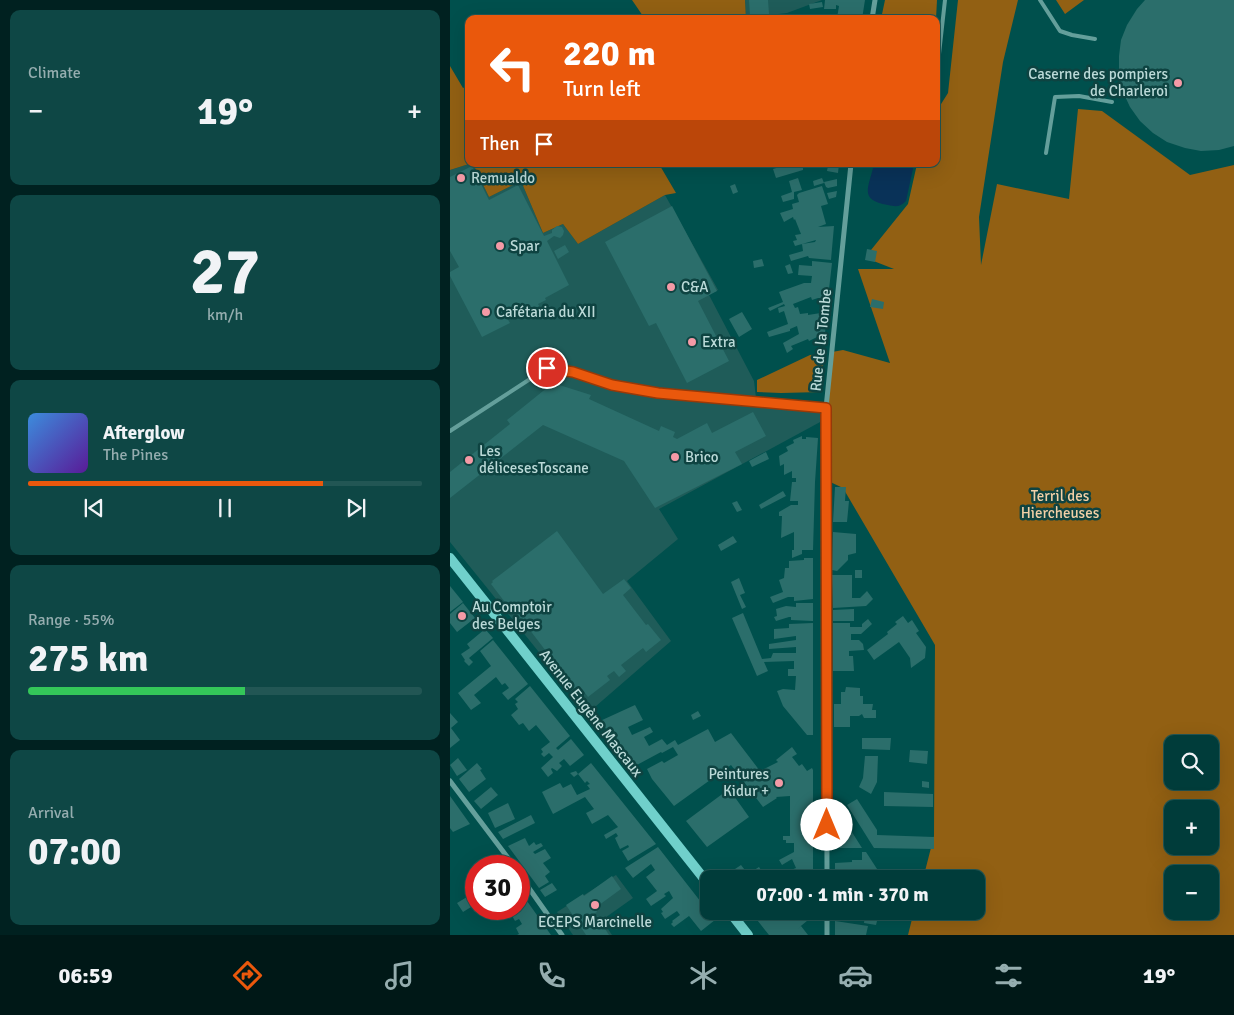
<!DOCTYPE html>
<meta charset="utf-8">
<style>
:root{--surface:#003c3a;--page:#0e4745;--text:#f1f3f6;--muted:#95adaf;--line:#225654;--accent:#ea580c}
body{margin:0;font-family:Signika,sans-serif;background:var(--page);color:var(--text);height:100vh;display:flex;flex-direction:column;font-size:19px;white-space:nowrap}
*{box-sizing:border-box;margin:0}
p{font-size:16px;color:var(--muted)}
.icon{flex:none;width:28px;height:28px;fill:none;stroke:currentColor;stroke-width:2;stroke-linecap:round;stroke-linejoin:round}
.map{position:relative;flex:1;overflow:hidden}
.details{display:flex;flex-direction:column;gap:10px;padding:10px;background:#002120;width:450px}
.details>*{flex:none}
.guide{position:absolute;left:15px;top:15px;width:475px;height:152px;border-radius:10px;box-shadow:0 5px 20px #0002,0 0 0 1px var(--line);background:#ea580c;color:#fff;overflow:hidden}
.tools{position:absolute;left:714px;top:735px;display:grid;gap:10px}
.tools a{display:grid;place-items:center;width:55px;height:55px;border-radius:10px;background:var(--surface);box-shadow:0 5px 20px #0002,0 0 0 1px var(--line);font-size:25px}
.speed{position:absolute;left:15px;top:855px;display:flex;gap:10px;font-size:25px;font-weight:700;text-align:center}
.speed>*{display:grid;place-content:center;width:65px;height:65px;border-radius:50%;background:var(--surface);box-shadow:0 5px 20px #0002,0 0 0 1px var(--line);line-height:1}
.speed .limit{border:8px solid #d22;background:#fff;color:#111}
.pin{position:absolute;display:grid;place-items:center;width:42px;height:42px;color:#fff;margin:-21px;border:2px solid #fff;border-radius:50%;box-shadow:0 1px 5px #0007}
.me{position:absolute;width:55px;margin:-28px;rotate:0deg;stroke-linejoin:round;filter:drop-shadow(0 0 4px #0008)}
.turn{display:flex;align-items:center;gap:18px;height:105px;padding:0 15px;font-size:22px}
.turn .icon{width:65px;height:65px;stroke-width:2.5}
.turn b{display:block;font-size:35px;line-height:42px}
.then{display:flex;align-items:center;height:48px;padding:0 15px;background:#0003;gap:10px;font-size:19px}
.big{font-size:38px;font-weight:700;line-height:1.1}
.details .card{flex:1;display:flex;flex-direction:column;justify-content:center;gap:8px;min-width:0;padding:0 18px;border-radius:10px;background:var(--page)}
.details .dial{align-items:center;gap:0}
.dial b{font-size:65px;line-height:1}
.song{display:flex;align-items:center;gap:15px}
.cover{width:60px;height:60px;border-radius:8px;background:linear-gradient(135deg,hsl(210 70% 55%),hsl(270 70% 35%))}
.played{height:5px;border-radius:2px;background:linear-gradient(90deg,var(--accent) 75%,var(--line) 75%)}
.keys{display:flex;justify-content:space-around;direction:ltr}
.heat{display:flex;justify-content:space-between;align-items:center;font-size:28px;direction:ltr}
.charge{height:8px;border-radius:4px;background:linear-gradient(90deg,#34c759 55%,var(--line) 0)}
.trip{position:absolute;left:250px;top:870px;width:285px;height:50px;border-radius:10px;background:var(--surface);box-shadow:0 5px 20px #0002,0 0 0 1px var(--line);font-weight:700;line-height:50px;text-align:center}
.tab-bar{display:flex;height:80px;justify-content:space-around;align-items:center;background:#001817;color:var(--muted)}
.tab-bar .icon{width:35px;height:35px}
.tab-bar .selected{color:var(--accent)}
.tab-bar b{font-size:22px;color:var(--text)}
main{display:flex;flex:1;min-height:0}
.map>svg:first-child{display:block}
.built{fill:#1f5c59}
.green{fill:#926013;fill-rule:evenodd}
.water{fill:#093258}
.building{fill:#2b6e6b}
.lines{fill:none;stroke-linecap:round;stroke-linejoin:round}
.service{stroke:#649f9b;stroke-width:4}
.minor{stroke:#649f9b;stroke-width:5}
.secondary{stroke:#70d0cb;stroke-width:10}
.route-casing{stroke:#983908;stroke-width:12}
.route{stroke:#ea580c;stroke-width:9}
.poi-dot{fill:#f49aa6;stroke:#0e4341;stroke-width:2}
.labels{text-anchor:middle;stroke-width:5;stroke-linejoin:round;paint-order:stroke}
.poi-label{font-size:15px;fill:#bbdad8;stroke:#0e4341;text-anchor:start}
.street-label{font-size:15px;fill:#bbdad8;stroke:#0e4341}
.park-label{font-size:15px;fill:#f3d0a7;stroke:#0e4341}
</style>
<main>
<section class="details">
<div class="card"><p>Climate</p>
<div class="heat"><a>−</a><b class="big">19°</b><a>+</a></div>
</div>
<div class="card dial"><b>27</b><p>km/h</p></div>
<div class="card">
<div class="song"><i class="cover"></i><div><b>Afterglow</b><p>The Pines</p></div></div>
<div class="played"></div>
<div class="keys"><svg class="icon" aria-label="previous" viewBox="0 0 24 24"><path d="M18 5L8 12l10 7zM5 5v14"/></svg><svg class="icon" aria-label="pause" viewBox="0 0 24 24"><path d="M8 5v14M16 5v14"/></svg><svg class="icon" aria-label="next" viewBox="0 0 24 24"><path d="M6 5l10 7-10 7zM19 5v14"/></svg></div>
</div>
<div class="card"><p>Range · 55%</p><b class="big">275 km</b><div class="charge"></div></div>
<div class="card"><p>Arrival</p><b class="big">07:00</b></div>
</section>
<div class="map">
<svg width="784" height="935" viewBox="0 0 784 935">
<rect width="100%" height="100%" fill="#00504d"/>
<path class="built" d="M295,0H372L337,13L296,18Z
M19,164H23L39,197L71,181L93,233L113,224L128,244L215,195L268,290L259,295L304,381L306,398L371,407L372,421L209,509L228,539L177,581L221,641L138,713L0,542V170Z
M166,875L183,898L152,920L162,935H123L107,912Z"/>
<path class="green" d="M182,0H295L296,18L195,19Z
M435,0H487L486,19H431Z
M508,0H568L553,62L529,217L531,265L547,184L619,199L628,109L652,111L740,175L784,165V935H458L464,911H526V879H473L484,836L485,645L393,488L376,480V408L382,352L393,350L440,363L408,269H444L421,260V250L458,204L467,164H486V112L498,93ZM722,744H760V781H722ZM722,809H760V846H722ZM722,874H760V911H722Z
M606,0H634L615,14Z
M0,66L13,88L19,85V164L0,170Z
M23,164H209L226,193L215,195L128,244L113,224L93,233L71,181L39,197Z
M374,354L371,392L331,393L307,392V380L360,355Z"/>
<path class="water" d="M424,164H464L456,201C450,207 446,207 438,205C408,200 419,187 424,164Z"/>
<path class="building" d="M299,0H318L319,14L300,16Z
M375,0H415L412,19L387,18L389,6L386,5V9H374Z
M695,0H784V146L769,150L751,151L735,148L717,142L703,133L690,121L680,107L673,92L669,75V56L671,40L677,25L687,9Z
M372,2L373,7L360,9L359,4Z
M339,164H368V165L353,168V170L326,178L323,169Z
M373,164H389L388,173L377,171L378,166Z
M22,166L39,200L68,185L94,236L102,233V230L107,226L112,227L114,231L113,235L110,238L104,236L97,241L119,285L95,298L96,300L88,304L90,307L82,312L79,306L57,318L60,323L32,337L0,276V272L9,267L0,251V177Z
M348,178L352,190L344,192V199L333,202L331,196L342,192L339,181Z
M372,178L374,183L364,186L363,181Z
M387,179V186L378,188L376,187L374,182Z
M285,184L288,192L283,194L280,186Z
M372,186L378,204L371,206L376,224L368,227L384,226L381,260L359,258L358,256L341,261L339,255L353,251L352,244L365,242L366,240L345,246L343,241L347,240L345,235L351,234L345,219L344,220L343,217L334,222L330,213L343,209L342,204L349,202L347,195L349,193Z
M387,191L386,197L379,199L377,193Z
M222,206L267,291L248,301L279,361L237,383L206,323L199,326L155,242Z
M115,245L119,252L108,259L104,251Z
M417,249L427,251L425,262L415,260Z
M312,259L314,266L304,268L303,261Z
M362,261L382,263L378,298H368L362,300L361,297L343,304L345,308L348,307L350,314L358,313V315L377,312L375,333L359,341L358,339L341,346L343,349L337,353L333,343L349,334L347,326L340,329V331L319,337L317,332L338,324L334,311L329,313L328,308L335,306L334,304L320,311L318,308L333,302L329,292L354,283H361L362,276L348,275L349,265L362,266Z
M340,264L343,273L338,274L335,266Z
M422,299L434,302L433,309L420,307Z
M292,312L302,329L289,337L279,319Z
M103,383L141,395L139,399L209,431L211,426L225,432L223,437L227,439L257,423L262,433L303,412L316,436L285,452L292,464L205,508L174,461L93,425L0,498V472L60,424L57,420L98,387L101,390Z
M352,436V439H356V437L368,438L365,482L363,550H352V554L342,558V550H344V532L331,538L332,516H329V512L341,505H348V501H340L342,482H346V478H342V471L334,475V464L330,466L329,456L338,451L336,447L344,443L343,440Z
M316,452L319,459L302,467L299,461Z
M385,487H396L395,501H399L397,522H383Z
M333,491L336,496L311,509L309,505Z
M287,501L292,510L287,512L282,503Z
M107,531L153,594L174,579L181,588L173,595L196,625L198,624L211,640L196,652L193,648L171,665L176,671L169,677L164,671L157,676L160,680L138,697L132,689L128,693L63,608L61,610L41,584L43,582L42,581Z
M383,532L406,534V553L398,555V560L387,571L382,570Z
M283,536L287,542L271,551L268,545Z
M354,558H363V599L344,601V597H338L323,603L320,597L333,592L329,580L334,578L335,568H339V561L354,560Z
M405,570H412V578H405Z
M382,575H402V598H410L417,591L423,599L416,606L383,608Z
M289,578L295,593L290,595L296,607L292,609L281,582Z
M0,586L13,602L0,612Z
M13,603L25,618L7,632L0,623V614Z
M346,603H363V621L341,620V617H339L326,621L324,617L327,616L326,609L336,606L346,607Z
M404,609V621H383V610Z
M293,613L312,659L321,658L323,653H346V647L319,649V644L346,640V636L324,639V629L339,628V624L363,623V735H357L333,706L327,691L333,689L345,690L346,676H338V669H344V661L314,662L318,671L307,676L282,618Z
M453,616L458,623L462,620L469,631L466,633L476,647L475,658L461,668L460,658L449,642L424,660L417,650L438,634L437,632L447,624L445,622Z
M418,619L422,624L411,634H401V640H409L413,644L414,650L399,651V656H403L404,671H383V623H400V627H412V624Z
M35,629L43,638L19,658L23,662L19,666L14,661L15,660L11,654L20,648L17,644Z
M43,640L78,684L58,700L52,693L59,688L55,683L52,685L46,677L24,695L31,703L21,710L8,693L41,666L30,651Z
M80,686L120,736L106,748L108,750L121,739L134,755L120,766L114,759L109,763L112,766L107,771L102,768L101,769L103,773L98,777L91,768L103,757L99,753L94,757L91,754L93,752L91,749L100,742L86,725L79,731L73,723L69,725L61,715L68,709L65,704L68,702L65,699Z
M396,687L410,688V696H413V704H423L422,710H426V718H414L412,714L409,716H400V727H384V704H391V692H395Z
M185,705L193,720L178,727L182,735L200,727L203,732L194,737L199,746L212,739L217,745L225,740L228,745L258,729L265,742L281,733L310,771L328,762L326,760L342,747L347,754L342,757L349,766L352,764L357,771L362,768L363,770V879H351L350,877L341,878V870L346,868L342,859L332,865L329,860L344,852V843H336V840H333V836H340V796L326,797L327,798L313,807L281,765L224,806L202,779L197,769L212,761L214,763L228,755L223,747L212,753L211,752L185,766L150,721Z
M248,711L251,716L243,720L241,715Z
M0,713L8,722L1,728L10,740L0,748Z
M412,738H441L440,750L412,749Z
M460,750L478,751L477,764L459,762Z
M415,756H428L427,782L421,794L409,787L413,778Z
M8,758L17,770L7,776L0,765Z
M27,763L32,769L30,770L36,779L19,792L9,779Z
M141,763L206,844L178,861L172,851L179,847L178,845L170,849L165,838L168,836L166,833L156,839L154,835L168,827L158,815L142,824L136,813L144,809L135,797L103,814L92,792L110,783L113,788L121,784L127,795L140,789L137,785L140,784L137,781L135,783L128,774L124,777L120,773L126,771L128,774Z
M472,781L479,782V788L472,787Z
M41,787L48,795L31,809L24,801Z
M279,789L299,817L257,847L236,821Z
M434,792L483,794V807L434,806Z
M0,796L20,824L3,832L0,828Z
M407,799L427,830V835L484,837V849L424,848L397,805Z
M58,803L65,819L45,828L38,813Z
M384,806L400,829L412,848H385Z
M81,815L85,823L53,839L48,832Z
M75,838L79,846L84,842L86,845L91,843L93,846L83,852L85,854L95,849L101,858L93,863L100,872L95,876L99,882L89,888L58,846Z
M208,847L265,920L251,931L239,916L224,927L221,924L223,922L222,921L230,915L227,911L215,919L211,913L213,912L211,909L223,898L219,891L214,894L216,896L201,906L196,899L207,891L196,877L205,870L201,864L183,878L175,868Z
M412,852H416L429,872H419L418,879H385V863L402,862V860H412Z
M43,855L46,859L52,866H36L38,865L35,861Z
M291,865L298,874L309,867L315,876L323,872L324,874L320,876L322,879H275L273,877Z
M26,873V904L13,912L7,903L22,894L19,889L21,887L17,882Z
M162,876L171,889L145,908L147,912L145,913L159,935H136L116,905L133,894L134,896Z
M102,883L107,890L95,897L90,890Z
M69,890L77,901L101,935H67L69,934L66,928L72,924L69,919L65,921L60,912L56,914L53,909H69Z
M300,911H363V916L346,930L351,926L358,935H319Z
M385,911H416V913H385Z
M415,915L428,917L426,925L414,923Z
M385,921L418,926L416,935H385Z"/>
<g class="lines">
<path class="service" d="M590,0L610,31L622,35L645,39
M486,81L495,0
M596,153L605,97L629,96L662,102
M0,431L97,368L123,372L161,385L208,393L376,408"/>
<path class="minor" d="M422,19L425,0
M0,781L64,866
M69,874L112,935
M377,879L376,408L401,164
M377,911V935"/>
<path class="secondary" d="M0,558L259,885
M279,911L298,935"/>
</g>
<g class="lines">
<g class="route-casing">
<path id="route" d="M97,368L123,372L162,385L208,393L376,408L377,825"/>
</g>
<use href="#route" class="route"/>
</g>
<g class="poi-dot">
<circle cx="728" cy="83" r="5"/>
<circle cx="11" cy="178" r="5"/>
<circle cx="50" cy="246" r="5"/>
<circle cx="221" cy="287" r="5"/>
<circle cx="36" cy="312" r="5"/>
<circle cx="242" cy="342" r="5"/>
<circle cx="225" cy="457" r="5"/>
<circle cx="19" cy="460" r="5"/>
<circle cx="12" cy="616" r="5"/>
<circle cx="329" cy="783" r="5"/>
<circle cx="145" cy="905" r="5"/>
</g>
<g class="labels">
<g class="poi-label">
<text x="718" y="79" text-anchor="end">Caserne des pompiers<tspan x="718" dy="17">de Charleroi</tspan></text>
<text x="21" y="183">Remualdo</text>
<text x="60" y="251">Spar</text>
<text x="231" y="292">C&amp;A</text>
<text x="46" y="317">Cafétaria du XII</text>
<text x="252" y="347">Extra</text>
<text x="29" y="456">Les<tspan x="29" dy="17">délicesesToscane</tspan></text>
<text x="235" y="462">Brico</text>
<text x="22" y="612">Au Comptoir<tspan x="22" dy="17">des Belges</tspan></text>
<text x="319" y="779" text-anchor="end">Peintures<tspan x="319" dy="17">Kidur +</tspan></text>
<text x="145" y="927" text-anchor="middle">ECEPS Marcinelle</text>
</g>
<g class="street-label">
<text transform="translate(371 340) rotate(-84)" y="5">Rue de la Tombe</text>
<text transform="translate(141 713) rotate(52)" y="5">Avenue Eugène Mascaux</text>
</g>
<g class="park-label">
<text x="610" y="501">Terril des<tspan x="610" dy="17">Hiercheuses</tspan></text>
</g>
</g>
</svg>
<div class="tools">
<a><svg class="icon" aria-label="search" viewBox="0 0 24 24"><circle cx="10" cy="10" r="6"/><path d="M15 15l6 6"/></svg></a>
<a>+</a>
<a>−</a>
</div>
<div class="speed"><div class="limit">30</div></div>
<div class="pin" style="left:97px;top:368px;background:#d93025"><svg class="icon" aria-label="arrive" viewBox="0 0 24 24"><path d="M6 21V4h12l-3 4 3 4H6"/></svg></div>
<svg class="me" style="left:377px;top:825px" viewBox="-20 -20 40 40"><circle r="19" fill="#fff"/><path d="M0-13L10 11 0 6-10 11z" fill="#ea580c"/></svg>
<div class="trip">07:00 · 1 min · 370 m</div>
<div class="guide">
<div class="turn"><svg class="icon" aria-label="left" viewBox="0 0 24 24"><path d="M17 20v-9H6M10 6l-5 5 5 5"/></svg><div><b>220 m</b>Turn left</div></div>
<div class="then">Then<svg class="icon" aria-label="arrive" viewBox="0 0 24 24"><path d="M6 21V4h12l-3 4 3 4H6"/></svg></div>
</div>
</div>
</main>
<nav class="tab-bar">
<b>06:59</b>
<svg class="icon selected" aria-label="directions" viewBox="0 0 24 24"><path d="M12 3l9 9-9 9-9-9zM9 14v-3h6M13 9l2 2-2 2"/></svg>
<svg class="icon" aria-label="music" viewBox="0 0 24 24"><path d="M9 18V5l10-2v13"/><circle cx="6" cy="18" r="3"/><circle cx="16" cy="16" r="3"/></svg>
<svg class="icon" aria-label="phone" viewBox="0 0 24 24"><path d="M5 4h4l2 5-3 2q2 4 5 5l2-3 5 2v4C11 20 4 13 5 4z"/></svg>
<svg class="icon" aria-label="climate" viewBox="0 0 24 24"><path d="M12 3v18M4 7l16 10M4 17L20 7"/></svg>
<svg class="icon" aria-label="car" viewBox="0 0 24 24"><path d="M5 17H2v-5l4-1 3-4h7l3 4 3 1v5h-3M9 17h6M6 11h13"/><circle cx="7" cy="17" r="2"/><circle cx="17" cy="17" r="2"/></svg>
<svg class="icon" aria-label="filters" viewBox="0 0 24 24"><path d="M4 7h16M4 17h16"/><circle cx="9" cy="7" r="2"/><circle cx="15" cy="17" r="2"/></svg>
<b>19°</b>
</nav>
